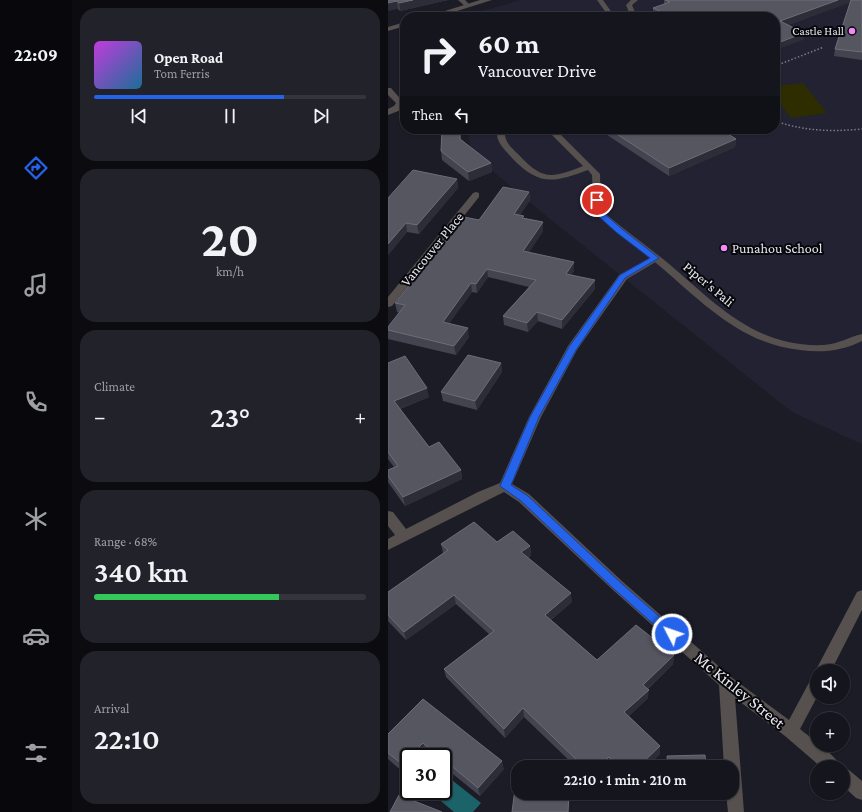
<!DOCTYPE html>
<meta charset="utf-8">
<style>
:root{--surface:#15151d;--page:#22222a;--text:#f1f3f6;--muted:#9d9fa4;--line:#34343b;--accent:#2563eb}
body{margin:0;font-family:"Crimson Pro",serif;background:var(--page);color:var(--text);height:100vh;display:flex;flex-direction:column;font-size:15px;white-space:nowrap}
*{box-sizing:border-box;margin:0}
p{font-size:13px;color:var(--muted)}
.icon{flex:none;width:22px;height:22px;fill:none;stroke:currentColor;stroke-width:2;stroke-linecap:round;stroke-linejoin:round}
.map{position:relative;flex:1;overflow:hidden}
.details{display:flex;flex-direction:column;gap:8px;padding:8px;background:#0c0c10;width:316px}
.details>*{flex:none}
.top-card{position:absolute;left:12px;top:12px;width:380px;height:122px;border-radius:16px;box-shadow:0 1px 3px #0004,0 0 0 1px var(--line);background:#15151d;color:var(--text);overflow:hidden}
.buttons{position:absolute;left:422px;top:664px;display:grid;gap:8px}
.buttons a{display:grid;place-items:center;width:40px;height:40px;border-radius:50%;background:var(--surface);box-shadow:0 1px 3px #0004,0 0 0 1px var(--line);font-size:20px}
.speed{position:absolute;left:12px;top:748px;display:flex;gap:8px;font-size:20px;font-weight:700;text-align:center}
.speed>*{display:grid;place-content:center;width:52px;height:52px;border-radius:50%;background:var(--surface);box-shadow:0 1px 3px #0004,0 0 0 1px var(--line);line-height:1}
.speed .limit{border:2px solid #111;border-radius:6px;background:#fff;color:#111}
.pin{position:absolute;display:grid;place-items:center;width:34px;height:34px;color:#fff;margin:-17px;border:2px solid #fff;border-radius:50%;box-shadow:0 1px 4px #0007}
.me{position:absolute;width:44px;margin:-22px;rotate:311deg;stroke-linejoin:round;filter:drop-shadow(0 0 3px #0008)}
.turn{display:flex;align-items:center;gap:14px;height:84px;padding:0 12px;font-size:18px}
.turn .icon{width:52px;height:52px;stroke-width:2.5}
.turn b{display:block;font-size:28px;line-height:34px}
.then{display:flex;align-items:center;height:38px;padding:0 12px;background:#0003;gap:8px;font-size:15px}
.big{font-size:30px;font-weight:600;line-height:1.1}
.details .card{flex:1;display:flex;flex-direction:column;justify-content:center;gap:6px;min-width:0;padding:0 14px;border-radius:16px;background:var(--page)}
.details .dial{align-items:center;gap:0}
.dial b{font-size:52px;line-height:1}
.song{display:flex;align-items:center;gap:12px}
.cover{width:48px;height:48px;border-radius:6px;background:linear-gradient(135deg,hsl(290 70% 55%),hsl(200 70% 35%))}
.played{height:4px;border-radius:2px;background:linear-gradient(90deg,var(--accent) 70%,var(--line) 70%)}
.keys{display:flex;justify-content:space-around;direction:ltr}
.heat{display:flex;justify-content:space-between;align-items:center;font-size:22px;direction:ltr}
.charge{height:6px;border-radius:3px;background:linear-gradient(90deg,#34c759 68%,var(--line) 0)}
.trip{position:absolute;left:123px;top:760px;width:228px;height:40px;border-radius:16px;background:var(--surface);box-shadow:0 1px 3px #0004,0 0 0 1px var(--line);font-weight:600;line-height:40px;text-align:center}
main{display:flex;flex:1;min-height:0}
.tab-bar{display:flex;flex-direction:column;width:72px;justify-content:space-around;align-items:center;background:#08080c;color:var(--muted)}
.tab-bar .icon{width:28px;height:28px}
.tab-bar .active{color:var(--accent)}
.tab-bar b{font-size:18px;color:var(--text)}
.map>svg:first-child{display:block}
.built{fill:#232233}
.green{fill:#2d2d00}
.water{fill:#1b6269}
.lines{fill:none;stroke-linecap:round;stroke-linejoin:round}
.path{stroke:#7c7c85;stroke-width:1.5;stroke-dasharray:1.5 2;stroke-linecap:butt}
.service{fill:#56504e;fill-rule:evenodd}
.minor{fill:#56504e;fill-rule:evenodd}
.tertiary{fill:#56504e;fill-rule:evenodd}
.wall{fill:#444450}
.shaded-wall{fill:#2d2d38}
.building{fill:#565661;stroke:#6c6d77}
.route{fill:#2563eb;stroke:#184099}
.poi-dot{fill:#f18af4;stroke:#07070c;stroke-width:1.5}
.labels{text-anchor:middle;stroke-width:4;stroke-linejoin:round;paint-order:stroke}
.far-poi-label{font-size:12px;fill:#e7e8ef;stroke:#07070c;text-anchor:end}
.poi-label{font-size:14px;fill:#e7e8ef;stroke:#07070c;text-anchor:start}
.street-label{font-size:14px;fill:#e7e8ef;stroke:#07070c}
.near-street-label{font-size:17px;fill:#e7e8ef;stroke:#07070c}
</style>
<main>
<nav class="tab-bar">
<b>22:09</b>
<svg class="icon active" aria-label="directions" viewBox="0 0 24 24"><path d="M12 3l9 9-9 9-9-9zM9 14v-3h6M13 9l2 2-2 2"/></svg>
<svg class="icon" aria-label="music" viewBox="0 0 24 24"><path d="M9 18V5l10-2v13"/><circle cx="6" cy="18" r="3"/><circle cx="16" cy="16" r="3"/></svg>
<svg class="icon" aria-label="phone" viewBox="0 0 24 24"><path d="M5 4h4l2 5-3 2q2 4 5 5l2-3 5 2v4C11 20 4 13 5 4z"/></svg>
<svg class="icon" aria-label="climate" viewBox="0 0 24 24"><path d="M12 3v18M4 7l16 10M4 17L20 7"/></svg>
<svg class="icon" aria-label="car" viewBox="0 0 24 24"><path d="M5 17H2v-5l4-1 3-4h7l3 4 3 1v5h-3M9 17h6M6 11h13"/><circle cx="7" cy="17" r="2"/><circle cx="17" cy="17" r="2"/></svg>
<svg class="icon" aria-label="filters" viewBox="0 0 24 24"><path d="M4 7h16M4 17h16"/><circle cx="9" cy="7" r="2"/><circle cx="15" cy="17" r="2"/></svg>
</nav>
<section class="details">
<div class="card">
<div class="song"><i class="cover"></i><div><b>Open Road</b><p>Tom Ferris</p></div></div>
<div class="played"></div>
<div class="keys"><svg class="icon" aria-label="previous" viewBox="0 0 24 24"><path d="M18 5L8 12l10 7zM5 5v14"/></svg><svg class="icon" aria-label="pause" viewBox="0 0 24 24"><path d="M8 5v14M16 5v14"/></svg><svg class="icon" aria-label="next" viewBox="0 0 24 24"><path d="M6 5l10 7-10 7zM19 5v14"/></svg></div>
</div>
<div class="card dial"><b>20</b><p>km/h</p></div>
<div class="card"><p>Climate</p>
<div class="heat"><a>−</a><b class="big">23°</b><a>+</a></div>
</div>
<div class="card"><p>Range · 68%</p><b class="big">340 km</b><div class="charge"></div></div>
<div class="card"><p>Arrival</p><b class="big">22:10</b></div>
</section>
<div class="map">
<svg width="474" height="812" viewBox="0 0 474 812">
<rect width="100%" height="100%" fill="#1c1c27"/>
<path class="built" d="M133,0H474V444L404,412L162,219L83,153L80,129H387V17H85V14Z"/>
<path class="green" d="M415,83L439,113L403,118L387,97V86Z"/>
<path class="water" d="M55,773L93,803L85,812H66L41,791H55Z"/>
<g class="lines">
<path class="path" d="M387,66L436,47
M387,121C416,131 443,132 474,129"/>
<path class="service" d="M70,0H77L83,6L78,7Z
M209,0H215L227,17H221Z
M243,0H250L244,5L249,17H243L238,5Z
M113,129H121L117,135C118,144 125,149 131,155C155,181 164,178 195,166L158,129H167L212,174L213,210C235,229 258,245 280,263C328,304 368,348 436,345C451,344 461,337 474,334V341C454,351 434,353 412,350C354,344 316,304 274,268C252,249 228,232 206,213L204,175L200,170C165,183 151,186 124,158C118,151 110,144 109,135Z"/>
<path class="minor" d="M0,88H3L16,103L13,110L0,115V109L6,106L8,103L0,95Z
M88,192L91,193V197L4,306L0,307V297L85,193Z
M267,255L272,258L271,260L239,279L189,350L153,417L124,484L141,494L235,582L343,677L401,720L424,677L429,675V697L412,729C424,739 447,754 453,767H433L397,736L347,698L356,812H340L338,793H344V767H336L331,685L225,590L131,502L116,492L0,550V539L7,535L0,526V511L5,512L18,529L90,492L112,483L141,417L180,346L231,275Z
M474,590V610L443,671H429V674L427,671L430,666L469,592Z
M455,768L461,770L474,781V800L468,798L455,786Z"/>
<path class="tertiary" d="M92,0H104L50,17H38Z
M17,22V26L0,31V27Z"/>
</g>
<path class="wall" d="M0,0H60L12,11Z
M276,0H474V60L446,56L447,49L462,2L400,25L416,33L415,40L387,17H270L265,14V8L276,5Z
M54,129H73V140L103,163L104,172L81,181L54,160L53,151Z
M210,129H332L348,139L347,147L281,176Z
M69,179L70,188L31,234L19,232L0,255V198Z
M141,192L142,200L132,215L136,218L155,222V231L141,252L186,271L183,275L207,280V289L174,329L150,321L140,332L116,325L115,316L141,287L100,277L89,293L84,292L61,323L81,337L68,355L0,339V327L12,313L9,312L7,303L91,220Z
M0,363L41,397L12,409L41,447L73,470L74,479L17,506L0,482V470L6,467L0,459Z
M113,363L114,372L89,410L55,401L53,392Z
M109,542L142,546L143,555L140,558L184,602L163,620L209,660L286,655L285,664L260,689V698L241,716L272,746V754L258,767H223L221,765L219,767H188L136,717L117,738L58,677L56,669L101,634L68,604L18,640L0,621V592L55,553L53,544Z
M35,699L116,769L92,796L55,766V757H44L37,752L32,757H21V768L16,773L0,759V734Z"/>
<path class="shaded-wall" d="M25,0H60L12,11L11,3Z
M450,0H464L463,2L391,28L392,21Z
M9,1L10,9L0,11V3Z
M416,33L415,40L387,50V44Z
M72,129H73V147L72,139Z
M348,139L347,147L281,176V168Z
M103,163L104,172L81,181L80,172Z
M69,179L70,188L31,234L29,225Z
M141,192L142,200L127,222L126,214Z
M155,222V231L136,260L135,251Z
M18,223L19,232L0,255V244Z
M186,262V271L178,283V274Z
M99,269L100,277L89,293L88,284Z
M207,280V289L174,329V320Z
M83,283L84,292L56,331L55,322Z
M149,312L150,321L140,332L139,323Z
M80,328L81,337L68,355L66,346Z
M113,363L114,372L89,410L87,401Z
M39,388L41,397L8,410L6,401Z
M73,470L74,479L17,506L15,497Z
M142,546L143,555L134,561L133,552Z
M183,593L184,602L158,624L157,615Z
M66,595L68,604L18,640L16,632Z
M286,655L285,664L255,693V685Z
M261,690L260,698L236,721V712Z
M135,708L136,717L117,738L116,729Z
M35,743L37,752L32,757H21Z
M272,746V754L258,767H250Z
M21,757V768L16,773L14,764Z
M221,757V765L219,767H210Z
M114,761L116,769L92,796L90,788Z
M181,793H182L181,812H180Z"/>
<path class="building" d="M0,0H25L11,3L9,1L0,3Z
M277,0H450L392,21L416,33L387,44V17H284L265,8L282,2Z
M463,0H474V52L447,49Z
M54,129H72V139L103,163L80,172L53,151Z
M221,129H332L348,139L281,168Z
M25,170L69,179L29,225L18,223L0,244V198Z
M115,187L141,192L126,214L136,216L134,218L155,222L135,251L186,262L178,274L207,280L174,320L149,312L139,323L115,316L148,280L99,269L88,284L83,283L55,322L80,328L66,346L0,330V327L17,305L7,303L76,217L91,220Z
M80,355L113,363L87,401L53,392Z
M17,356L39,388L6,401L41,447L51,442L73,470L15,497L0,476V470L10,466L0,452V363Z
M86,522L109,542L125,531L142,546L133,552L183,593L157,615L209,660L248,625L286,655L255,685L261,690L236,712L272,746L250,767H232L221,757L210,767H196L135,708L116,729L56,669L106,631L66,595L16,632L0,615V592L60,550L53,544Z
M35,699L114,761L90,788L55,759V757H52L35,743L14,764L0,753V734Z
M317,755L318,767H280L279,756Z
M128,781H130V793H181L180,812H124Z
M11,795L54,812H2Z"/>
<path class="route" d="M206,198L213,200L212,210L234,229L271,258L237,278L188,350L151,417L123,485L140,496L233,583L288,631L289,634L288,637H280L226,589L133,501L112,486L142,417L181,347L232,275L262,258L228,232L206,212Z"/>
<g class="poi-dot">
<circle cx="464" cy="31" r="4"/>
<circle cx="336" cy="248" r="4"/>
</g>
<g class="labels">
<g class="far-poi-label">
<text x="456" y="35">Castle Hall</text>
</g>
<g class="poi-label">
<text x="344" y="253">Punahou School</text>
</g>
<g class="street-label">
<text transform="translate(44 249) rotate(-51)" y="5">Vancouver Place</text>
<text transform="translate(321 284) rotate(40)" y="5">Piper's Pali</text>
</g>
<g class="near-street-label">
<text transform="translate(352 690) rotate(39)" y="6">Mc Kinley Street</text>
</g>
</g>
</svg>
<div class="buttons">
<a><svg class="icon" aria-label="sound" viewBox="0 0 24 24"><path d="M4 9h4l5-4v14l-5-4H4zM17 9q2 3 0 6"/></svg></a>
<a>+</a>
<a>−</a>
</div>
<div class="speed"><div class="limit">30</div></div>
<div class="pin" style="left:209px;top:200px;background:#d93025"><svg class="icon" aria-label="arrive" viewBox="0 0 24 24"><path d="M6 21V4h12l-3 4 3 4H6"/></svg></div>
<svg class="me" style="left:284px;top:634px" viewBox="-20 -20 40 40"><circle r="17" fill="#2563eb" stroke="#fff" stroke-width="3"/><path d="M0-11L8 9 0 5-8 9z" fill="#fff"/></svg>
<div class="trip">22:10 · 1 min · 210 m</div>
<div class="top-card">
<div class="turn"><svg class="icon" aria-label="right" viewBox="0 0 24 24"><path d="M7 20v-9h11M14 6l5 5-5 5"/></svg><div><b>60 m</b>Vancouver Drive</div></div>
<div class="then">Then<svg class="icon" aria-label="left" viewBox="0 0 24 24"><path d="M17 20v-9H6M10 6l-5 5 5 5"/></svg></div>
</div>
</div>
</main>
